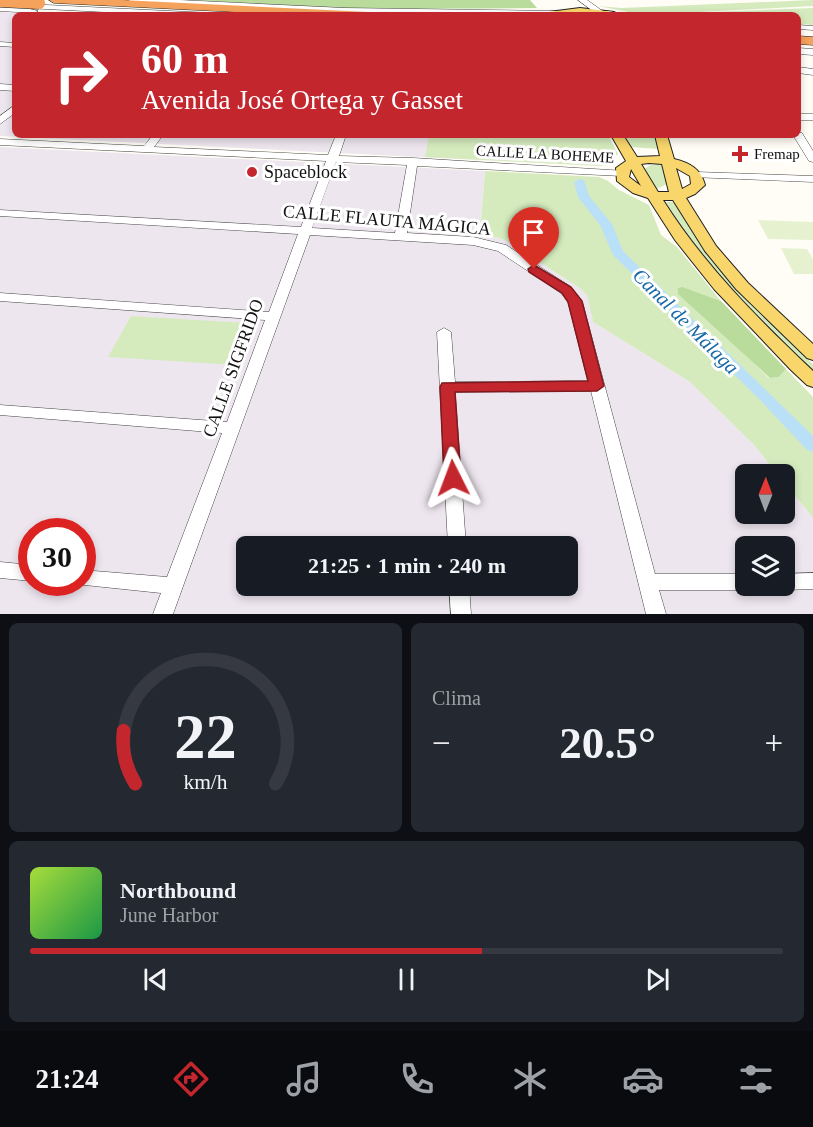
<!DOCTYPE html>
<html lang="es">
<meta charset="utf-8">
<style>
:root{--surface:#171b24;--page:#242831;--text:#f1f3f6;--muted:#9ea1a6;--line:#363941;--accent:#c4262e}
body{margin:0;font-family:"Times New Roman",serif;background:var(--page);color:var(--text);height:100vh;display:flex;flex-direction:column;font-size:22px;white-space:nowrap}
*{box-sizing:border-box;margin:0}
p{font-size:20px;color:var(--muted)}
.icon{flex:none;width:33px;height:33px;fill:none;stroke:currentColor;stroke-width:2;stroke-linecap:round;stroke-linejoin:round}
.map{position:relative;height:614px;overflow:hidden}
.drawer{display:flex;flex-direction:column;gap:9px;padding:9px;background:#0d0f14;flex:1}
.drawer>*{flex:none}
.banner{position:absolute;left:12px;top:12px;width:789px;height:126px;border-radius:9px;box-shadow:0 3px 9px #0003;background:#c4262e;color:#fff;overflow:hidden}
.needle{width:39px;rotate:1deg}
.buttons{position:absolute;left:735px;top:464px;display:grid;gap:12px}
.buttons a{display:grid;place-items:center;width:60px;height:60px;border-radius:9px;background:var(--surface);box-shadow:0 3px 9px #0003;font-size:30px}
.speed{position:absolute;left:18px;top:518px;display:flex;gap:12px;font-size:30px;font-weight:700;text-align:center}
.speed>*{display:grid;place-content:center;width:78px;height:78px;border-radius:50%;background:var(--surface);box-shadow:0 3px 9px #0003;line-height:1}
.speed .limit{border:9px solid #d22;background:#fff;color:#111}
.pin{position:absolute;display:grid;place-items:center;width:51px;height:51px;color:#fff;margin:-62px -26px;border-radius:50% 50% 50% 0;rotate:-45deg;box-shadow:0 0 6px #0007}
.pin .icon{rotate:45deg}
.me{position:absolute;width:66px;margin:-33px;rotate:357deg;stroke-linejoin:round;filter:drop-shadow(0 0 4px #0008)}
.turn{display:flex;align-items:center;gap:21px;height:126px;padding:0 30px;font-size:27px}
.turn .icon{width:78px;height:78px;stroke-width:2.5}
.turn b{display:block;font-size:42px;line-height:51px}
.big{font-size:45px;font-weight:700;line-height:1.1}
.drawer .tile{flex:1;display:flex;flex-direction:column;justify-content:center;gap:9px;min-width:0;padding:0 21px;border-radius:9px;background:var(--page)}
.drawer .dial{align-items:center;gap:0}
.dial svg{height:156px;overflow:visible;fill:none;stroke:var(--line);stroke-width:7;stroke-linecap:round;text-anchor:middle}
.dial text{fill:var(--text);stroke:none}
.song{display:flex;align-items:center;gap:18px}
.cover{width:72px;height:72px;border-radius:9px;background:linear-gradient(135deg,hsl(80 70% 55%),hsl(140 70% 35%))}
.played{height:6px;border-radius:3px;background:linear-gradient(90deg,var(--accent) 60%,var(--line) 60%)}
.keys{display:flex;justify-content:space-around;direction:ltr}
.heat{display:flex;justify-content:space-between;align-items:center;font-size:33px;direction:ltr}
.drawer .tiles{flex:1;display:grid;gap:9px;grid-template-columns:1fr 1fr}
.tile:last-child{grid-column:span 2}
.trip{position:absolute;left:236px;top:536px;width:342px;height:60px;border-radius:9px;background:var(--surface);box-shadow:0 3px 9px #0003;font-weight:700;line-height:60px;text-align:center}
.menu{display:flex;height:96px;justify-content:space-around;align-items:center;background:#090b0e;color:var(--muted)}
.menu .icon{width:42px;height:42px}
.menu .selected{color:var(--accent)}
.menu b{font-size:27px;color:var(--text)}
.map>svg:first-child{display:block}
.industrial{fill:#eee6ef;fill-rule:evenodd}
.green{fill:#d5ebbd}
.forest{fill:#b9dc9c}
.pitch{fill:#e6f2cf}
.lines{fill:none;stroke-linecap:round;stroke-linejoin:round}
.canal{fill:#b9e0f7;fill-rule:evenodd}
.minor-casing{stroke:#444;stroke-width:1}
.major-casing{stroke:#222;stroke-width:2}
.highway-casing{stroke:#222;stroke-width:1}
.minor{fill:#fff;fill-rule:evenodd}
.major{fill:#f9d66b;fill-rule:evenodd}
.highway{fill:#f5a25d;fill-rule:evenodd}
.highway-bridge-casing{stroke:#222;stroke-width:13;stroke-linecap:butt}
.highway-bridge{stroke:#f5a25d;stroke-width:12}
.route{fill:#c4262e;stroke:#7f191e;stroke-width:1.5}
.poi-dot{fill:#c4262e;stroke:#fff;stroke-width:2}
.labels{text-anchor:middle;stroke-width:6;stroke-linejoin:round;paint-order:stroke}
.far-street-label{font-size:15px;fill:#111;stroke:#fff}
.far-poi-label{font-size:15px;fill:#111;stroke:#fff;text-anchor:start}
.poi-label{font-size:18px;fill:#111;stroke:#fff;text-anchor:start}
.street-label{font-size:18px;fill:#111;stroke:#fff}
.water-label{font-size:20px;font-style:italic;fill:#1768a6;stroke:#fff}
</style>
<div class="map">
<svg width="813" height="614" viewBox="0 0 813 614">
<rect width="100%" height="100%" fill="#fffdf5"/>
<path class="industrial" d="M0,12L61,15H15V135H608L618,154L602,166L0,136Z
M0,147L485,171L480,234L499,238L509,242L578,287L587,295L593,322L690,382L754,445L777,474H746V513H784L785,483L813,518V614H0ZM32,531H82V582H32ZM246,546H567V585H246ZM746,546H784V585H746Z"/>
<path class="green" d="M813,0V6L662,14L813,8V25L798,24V15H644L598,6L621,8Z
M429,135H608L618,154L602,166L425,157Z
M623,135H654L658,149L631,147Z
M661,164L667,184L656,189L644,169L651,165Z
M485,171L599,177L608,181L619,190L649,205L661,235L677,247L721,301L683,287L729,339L769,378L779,377L786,369L813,397V518L785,483L784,474H777L754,445L690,382L593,322L587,295L578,287L509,242L499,238L480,234Z
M666,202H674C711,264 761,315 813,364V373C764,327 695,262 666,202Z
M131,316L247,323L251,326L235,365L108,357Z"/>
<path class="forest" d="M191,0H530L537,8L361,9Z
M683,287L721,301L786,369L779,377L770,378L678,294V288Z"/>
<path class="pitch" d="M758,220L813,222V240L768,239Z
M781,248L807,249L813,259V274H794Z"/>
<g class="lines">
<path class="canal" d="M580,179L584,180L589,196L612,224L623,251L813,436V452L807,450L762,402L613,255L600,225L578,197L574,182Z"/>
<g class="minor-casing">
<path id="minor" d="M128,0H179L344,8L556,11L560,13L557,15H535L344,12L132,2Z
M578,0H587L604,12L597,14Z
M26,4L210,13L214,15H163L26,8L38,11L34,13L0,11V7L26,8L22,6Z
M607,11L631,15H604V11Z
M798,25L813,26V30L798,29Z
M0,42L15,43V47L0,46Z
M798,48L813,49V55L798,54Z
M798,67L813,69V75L798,73Z
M0,84L15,85V91L0,90Z
M15,105V113L0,124V116Z
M798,114H813V120H798Z
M798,132L802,133L813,151V162L809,161L793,135H798Z
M153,135H163L154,147L328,155L336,135H346L339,156L413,158L626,171V175L622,176L417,166L407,233L473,237L506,245L571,287L582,301L655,574H746V585H754L753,588L746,590H659L666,614H646L591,391L455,392L466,546H448L437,332L444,328L451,332L455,382L588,381L568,302L561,293L498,251L473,245L310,235L173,614H153L161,593L75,584V582H82V570L167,577L222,433L0,415V405L227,422L265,320L0,301V293L269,312L298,234L0,216V210L301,227L326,161L0,145V139L144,146ZM336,162L407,165L395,233L312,228Z
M696,172L813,176V182L692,177V173Z
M0,562L32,565V581L0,578Z
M813,573V589L784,590L776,585H784V574Z
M449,585H469L471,614H451Z"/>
</g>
<g class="major-casing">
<path id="major" d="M580,8L614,12L619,15H544L549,12Z
M611,135H623L637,157L660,156L655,135H667L674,159C690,163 701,169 705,185L695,194L686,198L716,246L748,283L813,344V360L807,358L736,289L705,251L673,200H663C704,265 758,319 813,371V387L807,385L791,370L714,289L675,240L648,198L633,193L617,181L616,168L626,161ZM649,163L662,164L669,192H658L641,164ZM676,168L690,176L691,184L682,189ZM631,169L641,186L629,177Z"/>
</g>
<g class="highway-casing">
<path id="highway" d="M49,0H121L367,12L373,15H298L54,3Z
M798,36L813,37V45L798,44Z"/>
</g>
<use href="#minor" class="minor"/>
<use href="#major" class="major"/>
<use href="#highway" class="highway"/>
<g class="highway-bridge-casing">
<path id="highway-bridge" d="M0,1L39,3"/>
</g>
<use href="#highway-bridge" class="highway-bridge"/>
</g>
<path class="route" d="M534,265L571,287L582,301L604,386L597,391L455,392L461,478L459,482L453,484L447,482L444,478L440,387L442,383L588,381L568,302L562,293L529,272L528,269Z"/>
<g class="poi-dot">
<path d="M737 145h6v6h6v6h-6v6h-6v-6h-6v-6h6z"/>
<circle cx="252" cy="172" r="6"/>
</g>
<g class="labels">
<g class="far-street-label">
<text transform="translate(545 154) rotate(3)" y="5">CALLE LA BOHEME</text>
</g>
<g class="far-poi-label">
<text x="754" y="159">Fremap</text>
</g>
<g class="poi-label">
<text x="264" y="178">Spaceblock</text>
</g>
<g class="street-label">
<text transform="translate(387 220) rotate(5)" y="6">CALLE FLAUTA MÁGICA</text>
<text transform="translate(233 368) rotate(-70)" y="6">CALLE SIGFRIDO</text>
</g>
<g class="water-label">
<text transform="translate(686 321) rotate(45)" y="7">Canal de Málaga</text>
</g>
</g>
</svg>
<div class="buttons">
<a><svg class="needle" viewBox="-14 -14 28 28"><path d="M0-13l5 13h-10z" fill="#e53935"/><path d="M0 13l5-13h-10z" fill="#9ea1a6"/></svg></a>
<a><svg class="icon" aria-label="layers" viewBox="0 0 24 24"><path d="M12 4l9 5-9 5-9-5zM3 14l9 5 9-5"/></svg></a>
</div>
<div class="speed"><div class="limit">30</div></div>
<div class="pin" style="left:534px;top:269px;background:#d93025"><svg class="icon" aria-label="arrive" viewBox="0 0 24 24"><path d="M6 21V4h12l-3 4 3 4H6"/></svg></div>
<svg class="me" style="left:453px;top:478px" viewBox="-20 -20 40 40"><path d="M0-17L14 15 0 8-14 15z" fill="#c4262e" stroke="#fff" stroke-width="4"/></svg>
<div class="trip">21:25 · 1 min · 240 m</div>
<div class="banner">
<div class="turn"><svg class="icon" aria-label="right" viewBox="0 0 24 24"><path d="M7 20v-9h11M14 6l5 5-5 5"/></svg><div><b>60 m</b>Avenida José Ortega y Gasset</div></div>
</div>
</div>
<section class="drawer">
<div class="tiles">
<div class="tile dial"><svg viewBox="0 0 100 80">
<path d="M14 69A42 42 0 1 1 86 69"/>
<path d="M14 69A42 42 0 0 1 8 42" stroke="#c4262e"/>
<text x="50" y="56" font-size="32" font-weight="700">22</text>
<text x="50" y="72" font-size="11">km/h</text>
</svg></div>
<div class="tile"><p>Clima</p>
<div class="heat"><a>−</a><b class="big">20.5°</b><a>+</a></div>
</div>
<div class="tile">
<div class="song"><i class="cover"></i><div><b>Northbound</b><p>June Harbor</p></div></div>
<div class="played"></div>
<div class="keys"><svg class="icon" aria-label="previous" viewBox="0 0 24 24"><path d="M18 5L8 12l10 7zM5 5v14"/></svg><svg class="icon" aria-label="pause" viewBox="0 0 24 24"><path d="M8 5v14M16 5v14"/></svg><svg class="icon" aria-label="next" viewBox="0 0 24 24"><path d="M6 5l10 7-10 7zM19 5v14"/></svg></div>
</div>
</div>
</section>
<nav class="menu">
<b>21:24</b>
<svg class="icon selected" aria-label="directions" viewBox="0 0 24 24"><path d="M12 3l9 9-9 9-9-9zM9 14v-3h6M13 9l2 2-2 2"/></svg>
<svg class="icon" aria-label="music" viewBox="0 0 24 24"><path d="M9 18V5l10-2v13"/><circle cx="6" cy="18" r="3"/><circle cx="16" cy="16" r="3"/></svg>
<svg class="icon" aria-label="phone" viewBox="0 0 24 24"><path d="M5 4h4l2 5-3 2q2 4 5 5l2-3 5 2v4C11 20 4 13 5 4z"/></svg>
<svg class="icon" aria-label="climate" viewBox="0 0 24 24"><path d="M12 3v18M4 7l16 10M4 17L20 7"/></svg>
<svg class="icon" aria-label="car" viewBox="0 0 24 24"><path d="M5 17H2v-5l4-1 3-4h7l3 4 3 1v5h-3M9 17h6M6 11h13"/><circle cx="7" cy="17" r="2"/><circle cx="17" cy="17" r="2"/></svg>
<svg class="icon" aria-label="filters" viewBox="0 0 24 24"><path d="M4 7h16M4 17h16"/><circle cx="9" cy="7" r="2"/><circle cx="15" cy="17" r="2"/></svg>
</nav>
